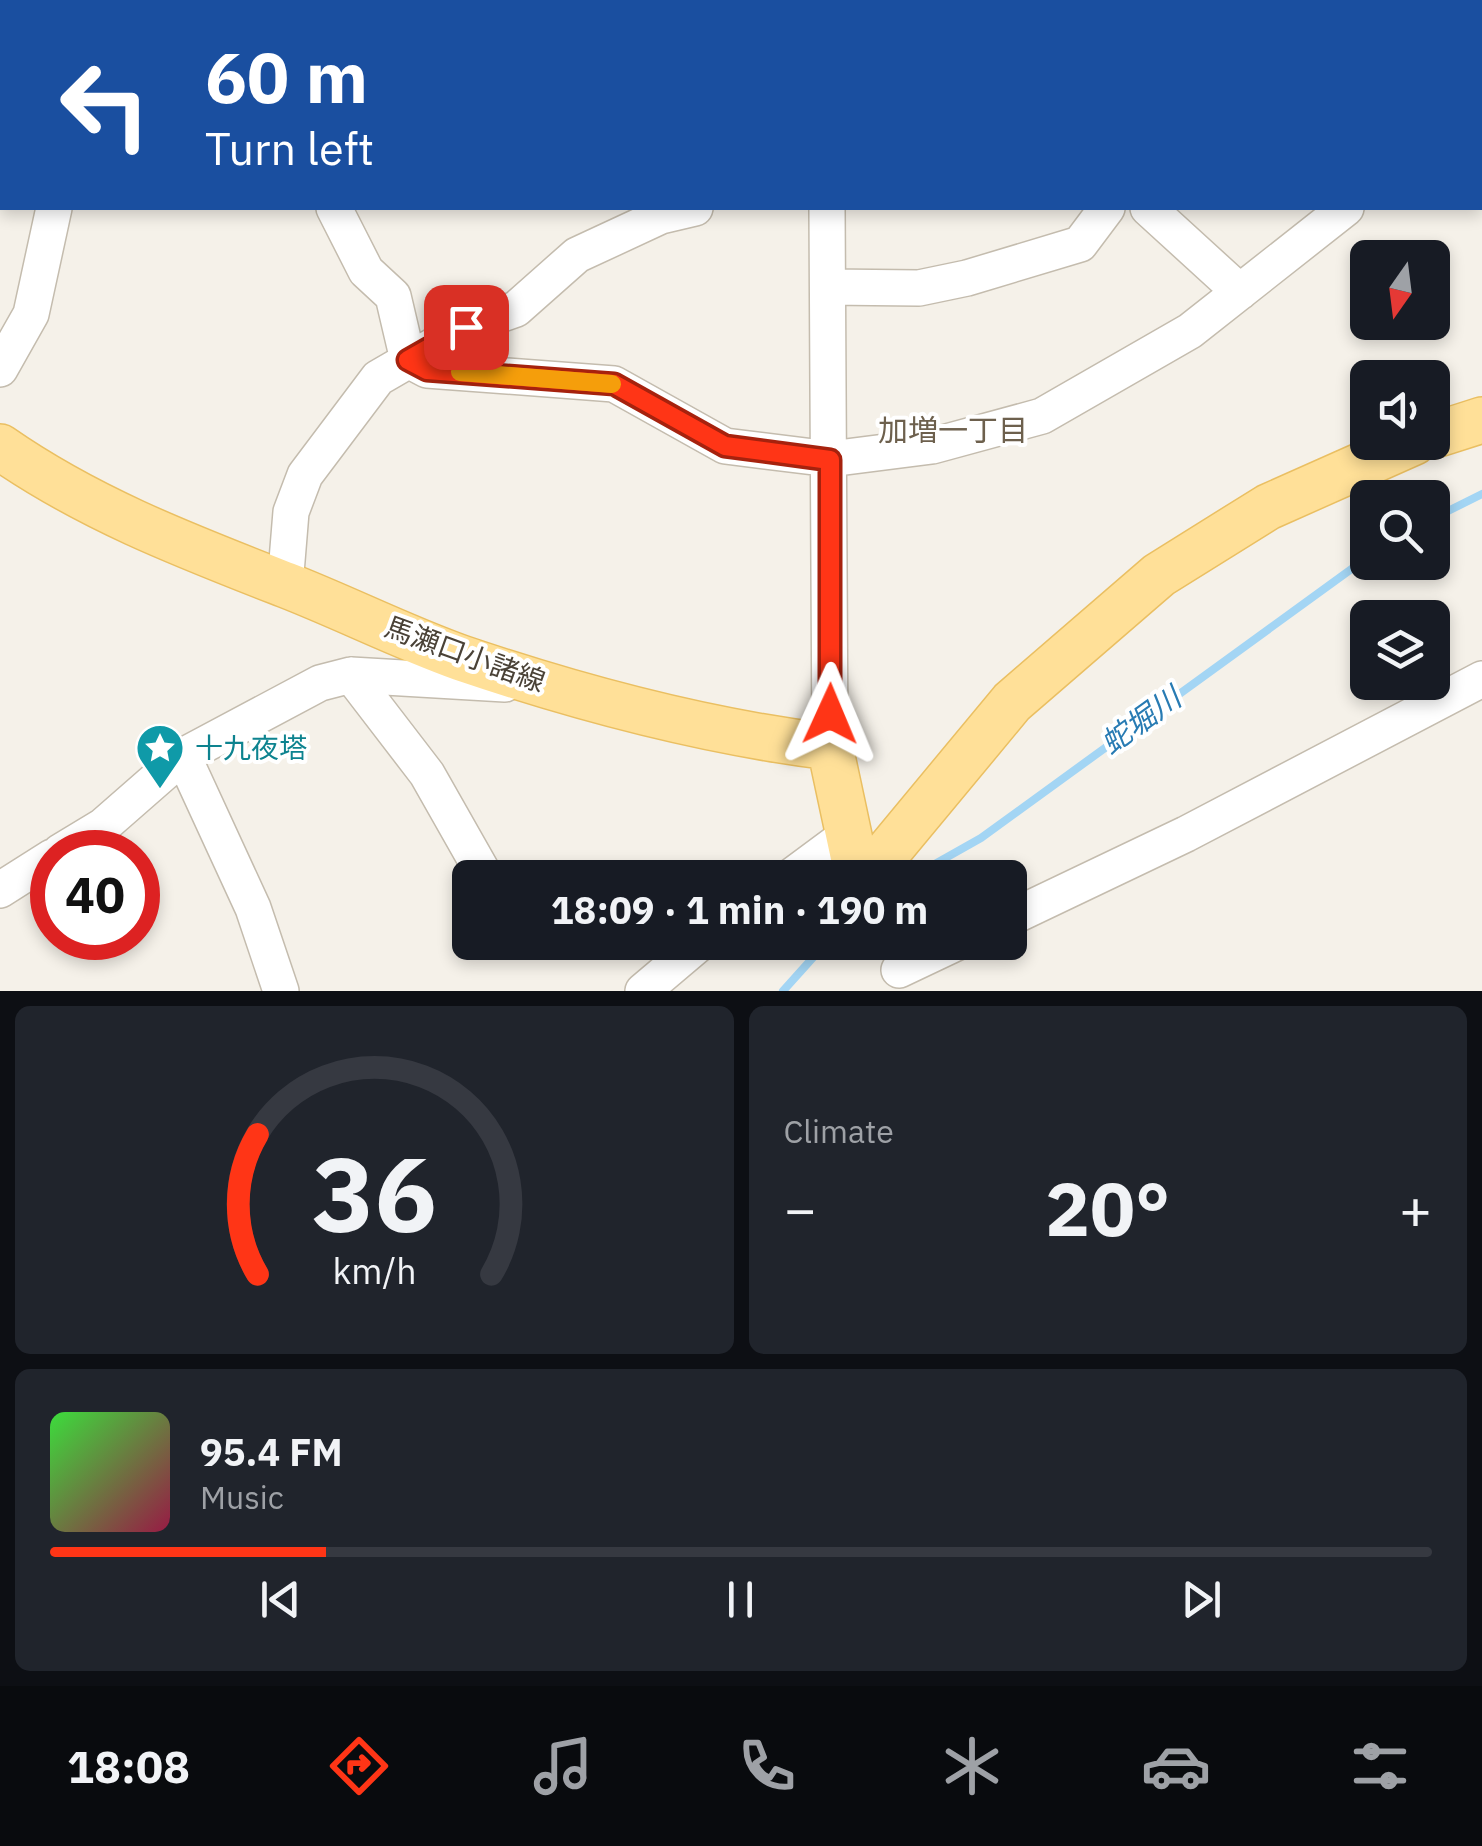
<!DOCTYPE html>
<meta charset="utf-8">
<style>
:root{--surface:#171b24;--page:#20242c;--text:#f1f3f6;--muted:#9ea1a6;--line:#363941;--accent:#ff3516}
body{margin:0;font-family:"IBM Plex Sans","Noto Sans JP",sans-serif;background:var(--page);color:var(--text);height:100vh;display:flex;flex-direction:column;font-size:38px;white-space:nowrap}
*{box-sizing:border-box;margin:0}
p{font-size:32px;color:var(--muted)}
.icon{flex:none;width:55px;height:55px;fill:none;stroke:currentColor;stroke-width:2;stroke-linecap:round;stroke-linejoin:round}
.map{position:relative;height:991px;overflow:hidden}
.side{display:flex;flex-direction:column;gap:15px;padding:15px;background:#0d0f14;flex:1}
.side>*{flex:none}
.banner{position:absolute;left:0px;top:0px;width:1482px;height:210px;box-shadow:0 5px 15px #0003;background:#1a4fa0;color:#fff;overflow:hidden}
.needle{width:65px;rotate:194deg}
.fabs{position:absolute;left:1350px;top:240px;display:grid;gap:20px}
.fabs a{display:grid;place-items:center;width:100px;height:100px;border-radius:15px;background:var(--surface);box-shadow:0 5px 15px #0003;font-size:50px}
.speed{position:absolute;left:30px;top:830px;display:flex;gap:20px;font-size:50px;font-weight:700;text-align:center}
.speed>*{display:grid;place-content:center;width:130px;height:130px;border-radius:50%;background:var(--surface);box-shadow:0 5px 15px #0003;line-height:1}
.speed .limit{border:15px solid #d22;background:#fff;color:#111}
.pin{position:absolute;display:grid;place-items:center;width:85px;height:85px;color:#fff;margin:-42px;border-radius:20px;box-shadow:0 5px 15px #0006}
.me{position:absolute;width:110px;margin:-55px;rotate:1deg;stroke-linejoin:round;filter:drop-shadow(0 0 8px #0008)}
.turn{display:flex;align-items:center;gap:35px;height:210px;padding:0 40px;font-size:45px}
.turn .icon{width:130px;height:130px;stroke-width:2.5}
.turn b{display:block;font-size:70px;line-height:85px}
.big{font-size:75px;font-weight:700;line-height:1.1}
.side .tile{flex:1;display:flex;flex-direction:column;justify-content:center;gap:15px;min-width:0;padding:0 35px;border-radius:15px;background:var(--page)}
.side .dial{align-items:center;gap:0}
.dial svg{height:260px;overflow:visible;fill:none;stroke:var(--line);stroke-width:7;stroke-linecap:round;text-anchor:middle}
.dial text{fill:var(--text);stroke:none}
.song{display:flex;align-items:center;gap:30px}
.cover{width:120px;height:120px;border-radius:15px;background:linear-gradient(135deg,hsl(120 70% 55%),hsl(340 70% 35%))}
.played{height:10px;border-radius:5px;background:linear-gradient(90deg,var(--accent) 20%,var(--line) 20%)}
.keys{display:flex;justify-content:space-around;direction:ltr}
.heat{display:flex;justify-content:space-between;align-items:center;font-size:55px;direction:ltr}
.side .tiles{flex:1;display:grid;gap:15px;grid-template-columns:1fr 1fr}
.tile:last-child{grid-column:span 2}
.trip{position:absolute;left:452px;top:860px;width:575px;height:100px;border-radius:15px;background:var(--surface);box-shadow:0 5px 15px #0003;font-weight:700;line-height:100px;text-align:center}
.menu{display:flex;height:160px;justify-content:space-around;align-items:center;background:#090b0e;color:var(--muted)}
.menu .icon{width:70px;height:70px}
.menu .current{color:var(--accent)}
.menu b{font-size:45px;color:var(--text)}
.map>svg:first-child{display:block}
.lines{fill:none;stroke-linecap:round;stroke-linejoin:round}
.stream{stroke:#a3d5f4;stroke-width:8}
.minor-casing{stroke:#c4bcae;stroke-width:38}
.major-casing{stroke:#eabf62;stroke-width:48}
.minor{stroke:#fff;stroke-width:35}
.major{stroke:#ffe098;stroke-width:45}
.route-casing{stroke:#a6220e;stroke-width:25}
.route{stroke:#ff3516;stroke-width:18}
.slow{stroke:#f59e0b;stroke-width:18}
.labels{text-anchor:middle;stroke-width:8;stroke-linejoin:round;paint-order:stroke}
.street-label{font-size:28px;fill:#4a4237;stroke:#fff}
.culture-label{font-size:28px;fill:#0d838f;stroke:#fff;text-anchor:start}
.neighbourhood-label{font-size:30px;fill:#6d604d;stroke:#fff}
.water-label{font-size:30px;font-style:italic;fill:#287bb3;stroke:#fff}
</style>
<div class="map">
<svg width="1482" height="991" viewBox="0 0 1482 991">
<rect width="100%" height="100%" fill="#f5f1e9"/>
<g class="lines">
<path class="stream" d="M1432,519L1482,494
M910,878L981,838L1368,557
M783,991L827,942"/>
<g class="minor-casing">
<path id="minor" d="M54,0V2
M722,0L723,2
M1277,0L1281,2
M872,2L873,0
M1032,2L1033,0
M1480,85L1482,84
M0,127H2
M334,208L366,271L393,296L408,360L427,370L614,384L725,446L830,459L932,446L1042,416L1190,331L1346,208
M827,208L830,747
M1148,208L1240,292
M828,287L919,288L967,278L1080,244L1107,208
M0,369L31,314L54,208
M285,585L291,512L305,475L378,378L466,327L516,309L577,255L661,216L695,208
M351,675L427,774L486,878
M183,756L253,908L281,991
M60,852L103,826L183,756L320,683L351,675L505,684
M789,878L847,835
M0,890L52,857
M1010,918L1186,834L1482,679
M899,970L958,942
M643,991L701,942"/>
</g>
<g class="major-casing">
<path id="major" d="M1432,436L1482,420
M0,447C89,509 186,546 286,585C345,608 402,637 461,658C579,698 707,732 830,747L858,878
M866,878L1012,702L1159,575L1268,507L1414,442"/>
</g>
<use href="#minor" class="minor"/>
<use href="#major" class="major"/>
</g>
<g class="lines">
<g class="route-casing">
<path id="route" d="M466,327L408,360L427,370L614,384L725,446L830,460V714"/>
</g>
<use href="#route" class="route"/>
<path class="slow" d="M460,372L612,384"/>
</g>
<defs>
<g id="sight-pin" transform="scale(2.5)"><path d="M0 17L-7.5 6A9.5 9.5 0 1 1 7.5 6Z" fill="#0f9aa8" stroke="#fff"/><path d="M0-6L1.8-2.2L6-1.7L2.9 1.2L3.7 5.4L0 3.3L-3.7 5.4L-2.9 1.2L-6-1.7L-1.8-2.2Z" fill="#fff"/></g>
</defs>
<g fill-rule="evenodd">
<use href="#sight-pin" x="160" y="748"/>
</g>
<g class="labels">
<g class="street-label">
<text transform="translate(465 654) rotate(20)" y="10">馬瀬口小諸線</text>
</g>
<g class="culture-label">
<text x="195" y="758">十九夜塔</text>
</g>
<g class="neighbourhood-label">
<text x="953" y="441">加増一丁目</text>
</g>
<g class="water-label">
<text transform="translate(1141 721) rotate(-36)" y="10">蛇堀川</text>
</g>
</g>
</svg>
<div class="fabs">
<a><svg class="needle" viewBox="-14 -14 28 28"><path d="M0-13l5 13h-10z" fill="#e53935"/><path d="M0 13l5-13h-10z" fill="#9ea1a6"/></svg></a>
<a><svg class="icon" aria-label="sound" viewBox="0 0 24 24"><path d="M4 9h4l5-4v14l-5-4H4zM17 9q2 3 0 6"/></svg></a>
<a><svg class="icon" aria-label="search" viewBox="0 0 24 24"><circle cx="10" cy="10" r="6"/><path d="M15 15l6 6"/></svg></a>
<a><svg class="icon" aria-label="layers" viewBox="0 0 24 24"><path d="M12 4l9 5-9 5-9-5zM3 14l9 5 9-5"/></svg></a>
</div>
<div class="speed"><div class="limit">40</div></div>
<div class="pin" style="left:466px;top:327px;background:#d93025"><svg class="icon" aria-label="arrive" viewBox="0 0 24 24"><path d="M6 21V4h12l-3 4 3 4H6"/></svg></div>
<svg class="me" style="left:830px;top:714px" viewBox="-20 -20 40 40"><path d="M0-17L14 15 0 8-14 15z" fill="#ff3516" stroke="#fff" stroke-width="4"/></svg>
<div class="trip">18:09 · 1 min · 190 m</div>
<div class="banner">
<div class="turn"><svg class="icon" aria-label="left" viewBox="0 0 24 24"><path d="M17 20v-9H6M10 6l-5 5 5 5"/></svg><div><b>60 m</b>Turn left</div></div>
</div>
</div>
<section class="side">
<div class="tiles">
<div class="tile dial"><svg viewBox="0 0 100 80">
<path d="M14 69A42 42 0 1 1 86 69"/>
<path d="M14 69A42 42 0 0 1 14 26" stroke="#ff3516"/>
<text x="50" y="56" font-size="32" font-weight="700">36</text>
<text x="50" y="72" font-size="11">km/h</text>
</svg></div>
<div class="tile"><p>Climate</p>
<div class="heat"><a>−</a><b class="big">20°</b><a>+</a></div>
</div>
<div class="tile">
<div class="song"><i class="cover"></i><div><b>95.4 FM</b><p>Music</p></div></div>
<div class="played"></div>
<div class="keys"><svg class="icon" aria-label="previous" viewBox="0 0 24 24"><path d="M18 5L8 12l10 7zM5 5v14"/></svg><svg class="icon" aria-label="pause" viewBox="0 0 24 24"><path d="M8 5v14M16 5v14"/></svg><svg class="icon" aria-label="next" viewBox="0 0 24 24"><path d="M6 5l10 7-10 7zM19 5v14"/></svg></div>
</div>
</div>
</section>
<nav class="menu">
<b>18:08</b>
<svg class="icon current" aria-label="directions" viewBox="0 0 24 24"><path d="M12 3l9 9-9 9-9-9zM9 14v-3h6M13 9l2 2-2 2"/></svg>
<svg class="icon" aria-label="music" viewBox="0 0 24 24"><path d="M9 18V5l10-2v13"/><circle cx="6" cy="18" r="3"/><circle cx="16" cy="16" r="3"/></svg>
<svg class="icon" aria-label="phone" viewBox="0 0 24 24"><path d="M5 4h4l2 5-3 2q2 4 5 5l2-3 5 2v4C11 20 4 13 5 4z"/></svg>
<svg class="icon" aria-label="climate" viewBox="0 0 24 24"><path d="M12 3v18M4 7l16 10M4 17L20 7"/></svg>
<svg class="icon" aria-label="car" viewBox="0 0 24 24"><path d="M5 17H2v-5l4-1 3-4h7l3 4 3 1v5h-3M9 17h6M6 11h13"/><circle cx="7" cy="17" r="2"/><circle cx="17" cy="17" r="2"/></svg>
<svg class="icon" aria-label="filters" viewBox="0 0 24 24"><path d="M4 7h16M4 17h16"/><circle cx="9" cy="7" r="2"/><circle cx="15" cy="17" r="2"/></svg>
</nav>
